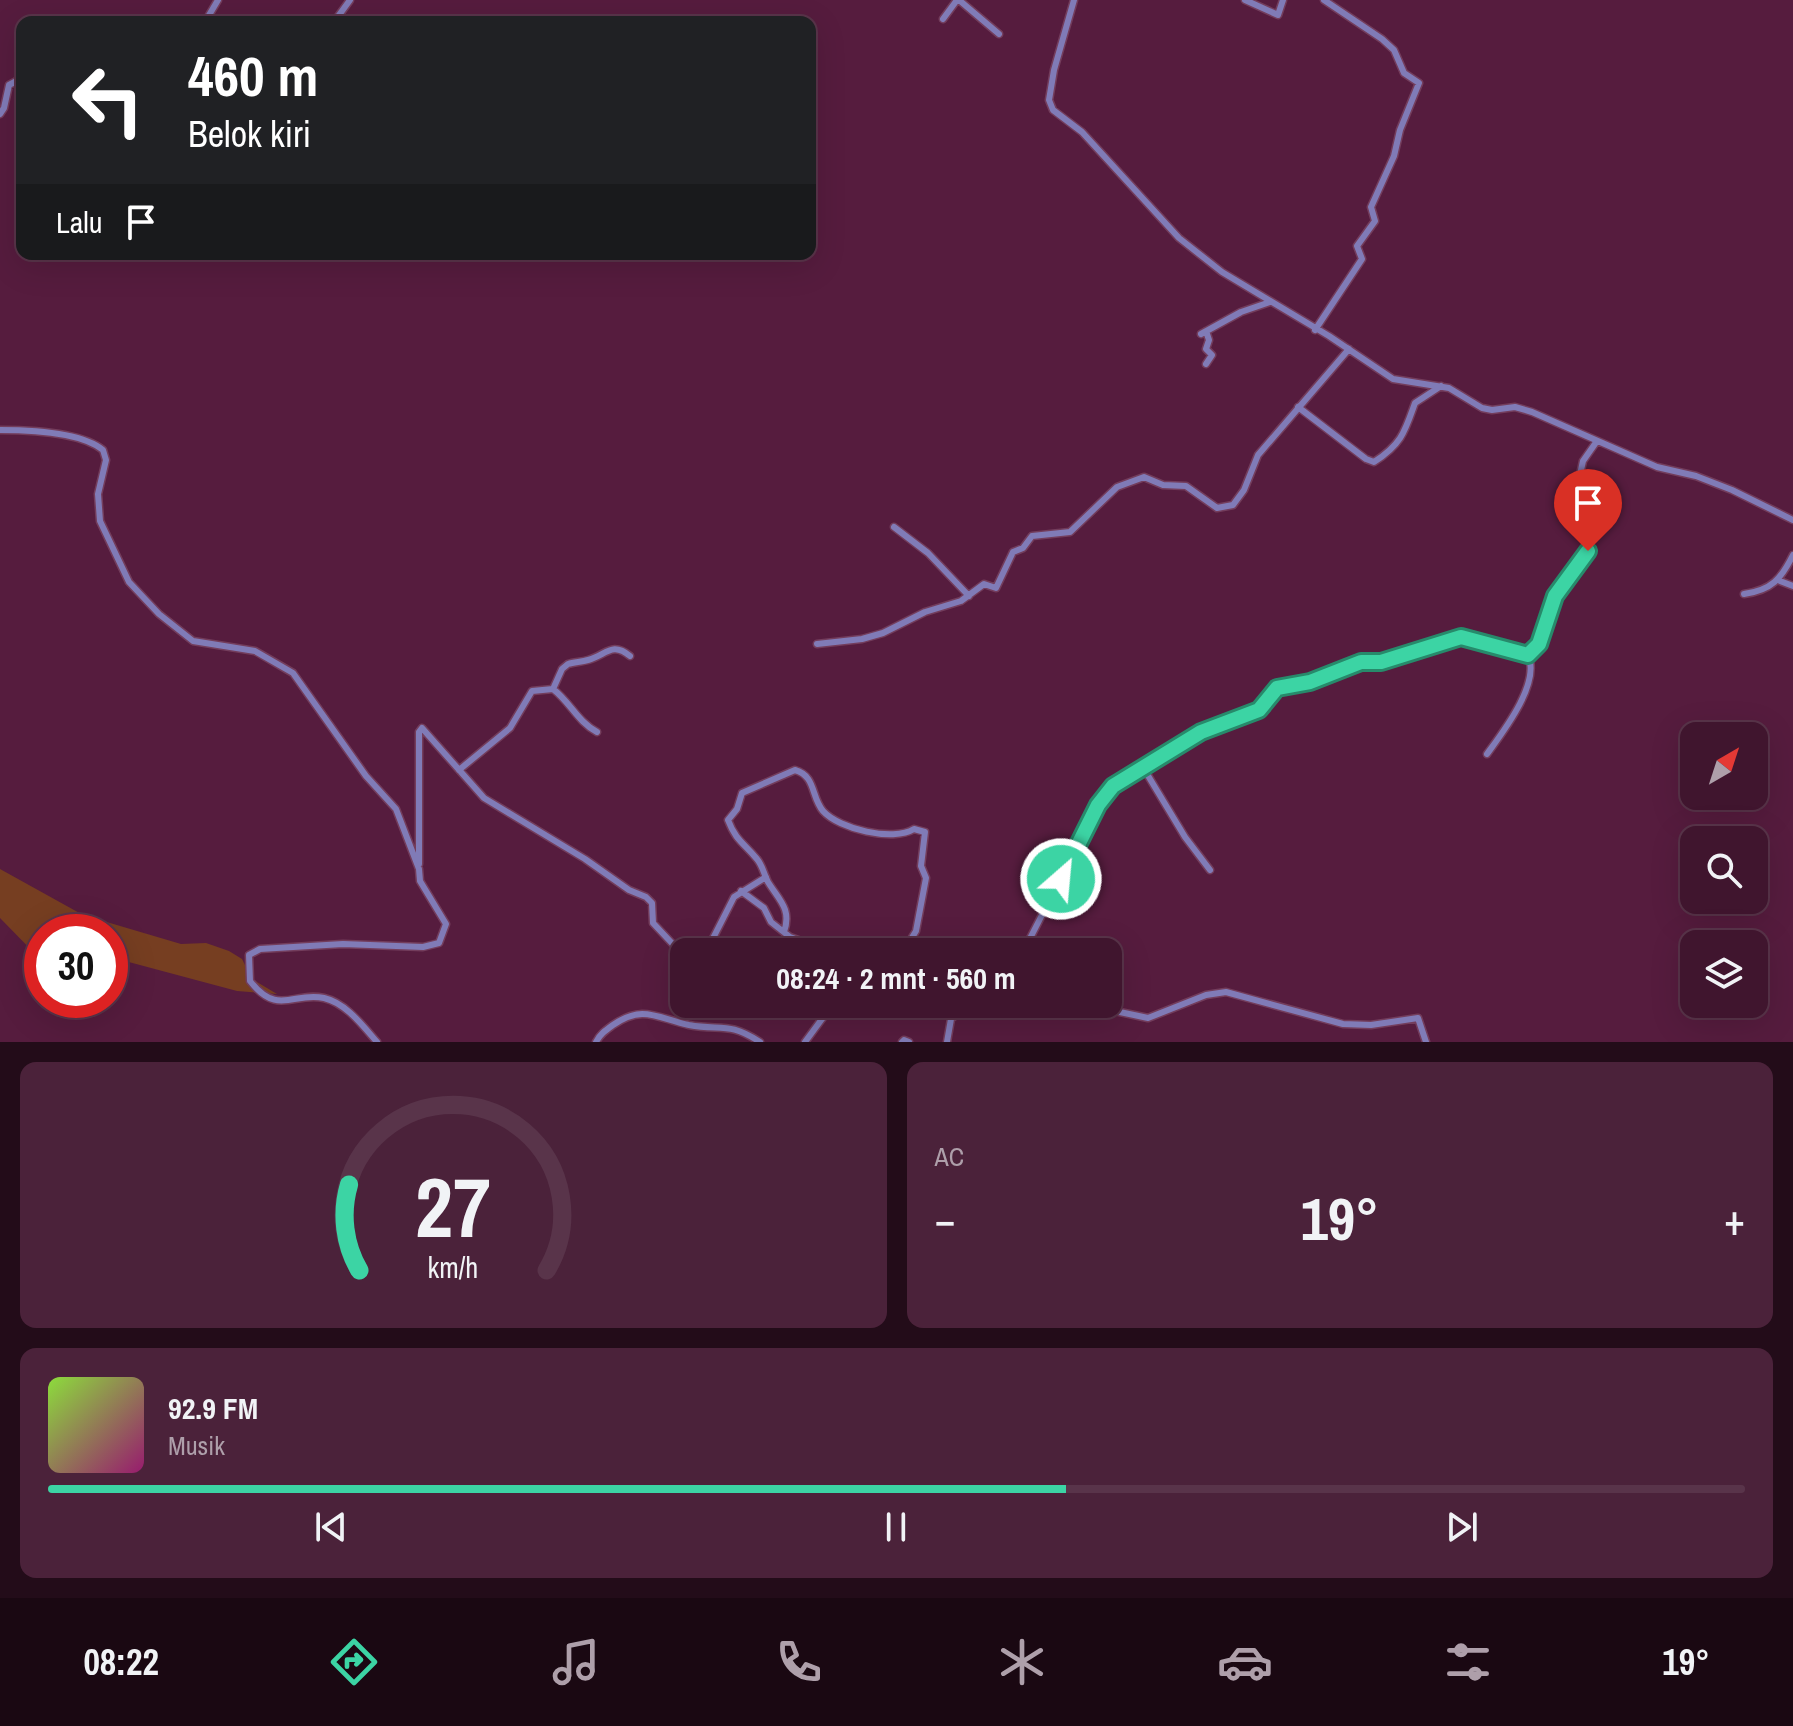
<!DOCTYPE html>
<html lang="id">
<meta charset="utf-8">
<style>
:root{--surface:#40152e;--page:#4b223a;--text:#f1f3f6;--muted:#ae9faa;--line:#59344a;--accent:#3cd4a4}
body{margin:0;font-family:"Archivo Narrow",sans-serif;background:var(--page);color:var(--text);height:100vh;display:flex;flex-direction:column;font-size:30px;white-space:nowrap}
*{box-sizing:border-box;margin:0}
p{font-size:26px;color:var(--muted)}
.icon{flex:none;width:44px;height:44px;fill:none;stroke:currentColor;stroke-width:2;stroke-linecap:round;stroke-linejoin:round}
.map{position:relative;height:1042px;overflow:hidden}
.panel{display:flex;flex-direction:column;gap:20px;padding:20px;background:#230c19;flex:1}
.panel>*{flex:none}
.hud{position:absolute;left:16px;top:16px;width:800px;height:244px;border-radius:16px;box-shadow:0 8px 32px #0002,0 0 0 2px var(--line);background:#202124;color:#fff;overflow:hidden}
.needle{width:52px;rotate:39deg}
.fabs{position:absolute;left:1680px;top:722px;display:grid;gap:16px}
.fabs a{display:grid;place-items:center;width:88px;height:88px;border-radius:16px;background:var(--surface);box-shadow:0 8px 32px #0002,0 0 0 2px var(--line);font-size:40px}
.speed{position:absolute;left:24px;top:914px;display:flex;gap:16px;font-size:40px;font-weight:700;text-align:center}
.speed>*{display:grid;place-content:center;width:104px;height:104px;border-radius:50%;background:var(--surface);box-shadow:0 8px 32px #0002,0 0 0 2px var(--line);line-height:1}
.speed .limit{border:12px solid #d22;background:#fff;color:#111}
.pin{position:absolute;display:grid;place-items:center;width:68px;height:68px;color:#fff;margin:-82px -34px;border-radius:50% 50% 50% 0;rotate:-45deg;box-shadow:0 0 8px #0007}
.pin .icon{rotate:45deg}
.me{position:absolute;width:88px;margin:-44px;rotate:27deg;stroke-linejoin:round;filter:drop-shadow(0 0 6px #0008)}
.turn{display:flex;align-items:center;gap:28px;height:168px;padding:0 40px;font-size:36px}
.turn .icon{width:104px;height:104px;stroke-width:2.5}
.turn b{display:block;font-size:56px;line-height:68px}
.then{display:flex;align-items:center;height:76px;padding:0 40px;background:#0003;gap:16px;font-size:30px}
.big{font-size:60px;font-weight:700;line-height:1.1}
.panel .card{flex:1;display:flex;flex-direction:column;justify-content:center;gap:12px;min-width:0;padding:0 28px;border-radius:16px;background:var(--page)}
.panel .dial{align-items:center;gap:0}
.dial svg{height:208px;overflow:visible;fill:none;stroke:var(--line);stroke-width:7;stroke-linecap:round;text-anchor:middle}
.dial text{fill:var(--text);stroke:none}
.song{display:flex;align-items:center;gap:24px}
.cover{width:96px;height:96px;border-radius:12px;background:linear-gradient(135deg,hsl(90 70% 55%),hsl(320 70% 35%))}
.played{height:8px;border-radius:4px;background:linear-gradient(90deg,var(--accent) 60%,var(--line) 60%)}
.keys{display:flex;justify-content:space-around;direction:ltr}
.heat{display:flex;justify-content:space-between;align-items:center;font-size:44px;direction:ltr}
.panel .tiles{flex:1;display:grid;gap:20px;grid-template-columns:1fr 1fr}
.card:last-child{grid-column:span 2}
.trip{position:absolute;left:670px;top:938px;width:452px;height:80px;border-radius:16px;background:var(--surface);box-shadow:0 8px 32px #0002,0 0 0 2px var(--line);font-weight:700;line-height:80px;text-align:center}
.dock{display:flex;height:128px;justify-content:space-around;align-items:center;background:#1a0812;color:var(--muted)}
.dock .icon{width:56px;height:56px}
.dock .selected{color:var(--accent)}
.dock b{font-size:36px;color:var(--text)}
.map>svg:first-child{display:block}
.green{fill:#763e21}
.lines{fill:none;stroke-linecap:round;stroke-linejoin:round}
.street-casing{stroke:#733d5c;stroke-width:9}
.street{stroke:#807bb7;stroke-width:6}
.route-casing{stroke:#278a6b;stroke-width:20}
.route{stroke:#3cd4a4;stroke-width:14}
</style>
<div class="map">
<svg width="1793" height="1042" viewBox="0 0 1793 1042">
<rect width="100%" height="100%" fill="#561c3e"/>
<path class="green" d="M0,869L83,915L181,944L206,943L229,951L242,959L252,979L277,994L237,991L110,957V932H42V961L0,918Z"/>
<g class="lines">
<g class="street-casing">
<path id="street" d="M959,0L999,34
M1074,0L1054,70L1049,100L1053,110L1082,132L1179,238L1222,272L1329,336L1393,379L1449,388L1482,408L1492,410L1515,407L1532,412L1657,467L1696,476L1732,490L1793,520
M1245,0L1278,15L1283,0
M943,19L957,0
M205,22L218,0
M334,22L350,0
M0,114L4,108L9,85L22,78
M1315,330L1362,259L1357,246L1375,221L1371,207L1394,156L1400,130L1419,83L1404,73L1394,50L1382,39L1324,0
M1206,331L1209,340L1206,349L1212,355L1206,364
M1201,334L1241,312L1270,302
M1298,407L1366,459L1374,462C1402,444 1405,431 1415,403L1441,386
M0,430C28,430 81,432 103,450L106,460L98,494L100,521L129,582L159,614L193,641L255,651L293,673L366,776L396,809L419,869L420,881L446,924L439,943L423,947L343,944L260,949L249,955L250,981C278,1017 294,991 324,998C346,1003 363,1026 377,1042
M894,527L928,553L969,596
M1780,581L1793,586
M1744,594C1772,590 1781,579 1793,555
M817,644L862,639L883,633L925,612L961,601L984,584L996,588L1013,552L1023,548L1032,536L1070,532L1117,487L1144,477L1163,485L1186,486L1217,508L1233,505L1244,490L1258,455L1349,349
M597,732C578,722 570,702 553,689L562,669L568,664C574,662 581,662 588,660C606,655 612,641 630,656
M1487,754C1503,732 1541,683 1528,655
M1144,769L1185,837L1210,870
M459,770L510,728L532,691L553,689
M419,864V732L422,728L484,798L585,859L629,890L646,897L652,903L653,923L684,956
M741,891L764,908L771,922L790,937L826,950L841,949L840,952
M784,932C792,909 779,900 768,882C764,875 763,866 757,859C744,843 736,841 728,820L737,809L742,793L795,770C816,776 811,797 823,811C839,829 893,842 914,829L925,832L921,866L926,878L916,931L903,952
M853,948L889,952
M706,952L734,897L766,877
M1023,952L1102,798L1113,786L1168,750L1209,728L1262,707L1277,688L1310,682L1361,662H1381L1461,637L1528,655L1539,644L1555,596L1588,551L1593,510L1576,493L1583,461L1597,441
M1033,1004L1115,1011L1148,1018L1206,995L1226,992L1343,1024L1371,1025L1418,1018L1426,1042
M596,1042C600,1034 606,1030 613,1025C643,1004 657,1018 689,1025C721,1031 728,1021 760,1042
M805,1042L833,1004
M902,1042L904,1040L909,1042
M947,1042L951,1019L963,1009L961,1005"/>
</g>
<use href="#street" class="street"/>
</g>
<g class="lines">
<g class="route-casing">
<path id="route" d="M1061,879L1098,805L1113,786L1201,732L1259,710L1277,688L1310,682L1361,662H1381L1461,637L1528,655L1539,644L1555,596L1588,551"/>
</g>
<use href="#route" class="route"/>
</g>
</svg>
<div class="fabs">
<a><svg class="needle" viewBox="-14 -14 28 28"><path d="M0-13l5 13h-10z" fill="#e53935"/><path d="M0 13l5-13h-10z" fill="#ae9faa"/></svg></a>
<a><svg class="icon" aria-label="search" viewBox="0 0 24 24"><circle cx="10" cy="10" r="6"/><path d="M15 15l6 6"/></svg></a>
<a><svg class="icon" aria-label="layers" viewBox="0 0 24 24"><path d="M12 4l9 5-9 5-9-5zM3 14l9 5 9-5"/></svg></a>
</div>
<div class="speed"><div class="limit">30</div></div>
<div class="pin" style="left:1588px;top:551px;background:#d93025"><svg class="icon" aria-label="arrive" viewBox="0 0 24 24"><path d="M6 21V4h12l-3 4 3 4H6"/></svg></div>
<svg class="me" style="left:1061px;top:879px" viewBox="-20 -20 40 40"><circle r="17" fill="#3cd4a4" stroke="#fff" stroke-width="3"/><path d="M0-11L8 9 0 5-8 9z" fill="#fff"/></svg>
<div class="trip">08:24 · 2 mnt · 560 m</div>
<div class="hud">
<div class="turn"><svg class="icon" aria-label="left" viewBox="0 0 24 24"><path d="M17 20v-9H6M10 6l-5 5 5 5"/></svg><div><b>460 m</b>Belok kiri</div></div>
<div class="then">Lalu<svg class="icon" aria-label="arrive" viewBox="0 0 24 24"><path d="M6 21V4h12l-3 4 3 4H6"/></svg></div>
</div>
</div>
<section class="panel">
<div class="tiles">
<div class="card dial"><svg viewBox="0 0 100 80">
<path d="M14 69A42 42 0 1 1 86 69"/>
<path d="M14 69A42 42 0 0 1 10 36" stroke="#3cd4a4"/>
<text x="50" y="56" font-size="32" font-weight="700">27</text>
<text x="50" y="72" font-size="11">km/h</text>
</svg></div>
<div class="card"><p>AC</p>
<div class="heat"><a>−</a><b class="big">19°</b><a>+</a></div>
</div>
<div class="card">
<div class="song"><i class="cover"></i><div><b>92.9 FM</b><p>Musik</p></div></div>
<div class="played"></div>
<div class="keys"><svg class="icon" aria-label="previous" viewBox="0 0 24 24"><path d="M18 5L8 12l10 7zM5 5v14"/></svg><svg class="icon" aria-label="pause" viewBox="0 0 24 24"><path d="M8 5v14M16 5v14"/></svg><svg class="icon" aria-label="next" viewBox="0 0 24 24"><path d="M6 5l10 7-10 7zM19 5v14"/></svg></div>
</div>
</div>
</section>
<nav class="dock">
<b>08:22</b>
<svg class="icon selected" aria-label="directions" viewBox="0 0 24 24"><path d="M12 3l9 9-9 9-9-9zM9 14v-3h6M13 9l2 2-2 2"/></svg>
<svg class="icon" aria-label="music" viewBox="0 0 24 24"><path d="M9 18V5l10-2v13"/><circle cx="6" cy="18" r="3"/><circle cx="16" cy="16" r="3"/></svg>
<svg class="icon" aria-label="phone" viewBox="0 0 24 24"><path d="M5 4h4l2 5-3 2q2 4 5 5l2-3 5 2v4C11 20 4 13 5 4z"/></svg>
<svg class="icon" aria-label="climate" viewBox="0 0 24 24"><path d="M12 3v18M4 7l16 10M4 17L20 7"/></svg>
<svg class="icon" aria-label="car" viewBox="0 0 24 24"><path d="M5 17H2v-5l4-1 3-4h7l3 4 3 1v5h-3M9 17h6M6 11h13"/><circle cx="7" cy="17" r="2"/><circle cx="17" cy="17" r="2"/></svg>
<svg class="icon" aria-label="filters" viewBox="0 0 24 24"><path d="M4 7h16M4 17h16"/><circle cx="9" cy="7" r="2"/><circle cx="15" cy="17" r="2"/></svg>
<b>19°</b>
</nav>
